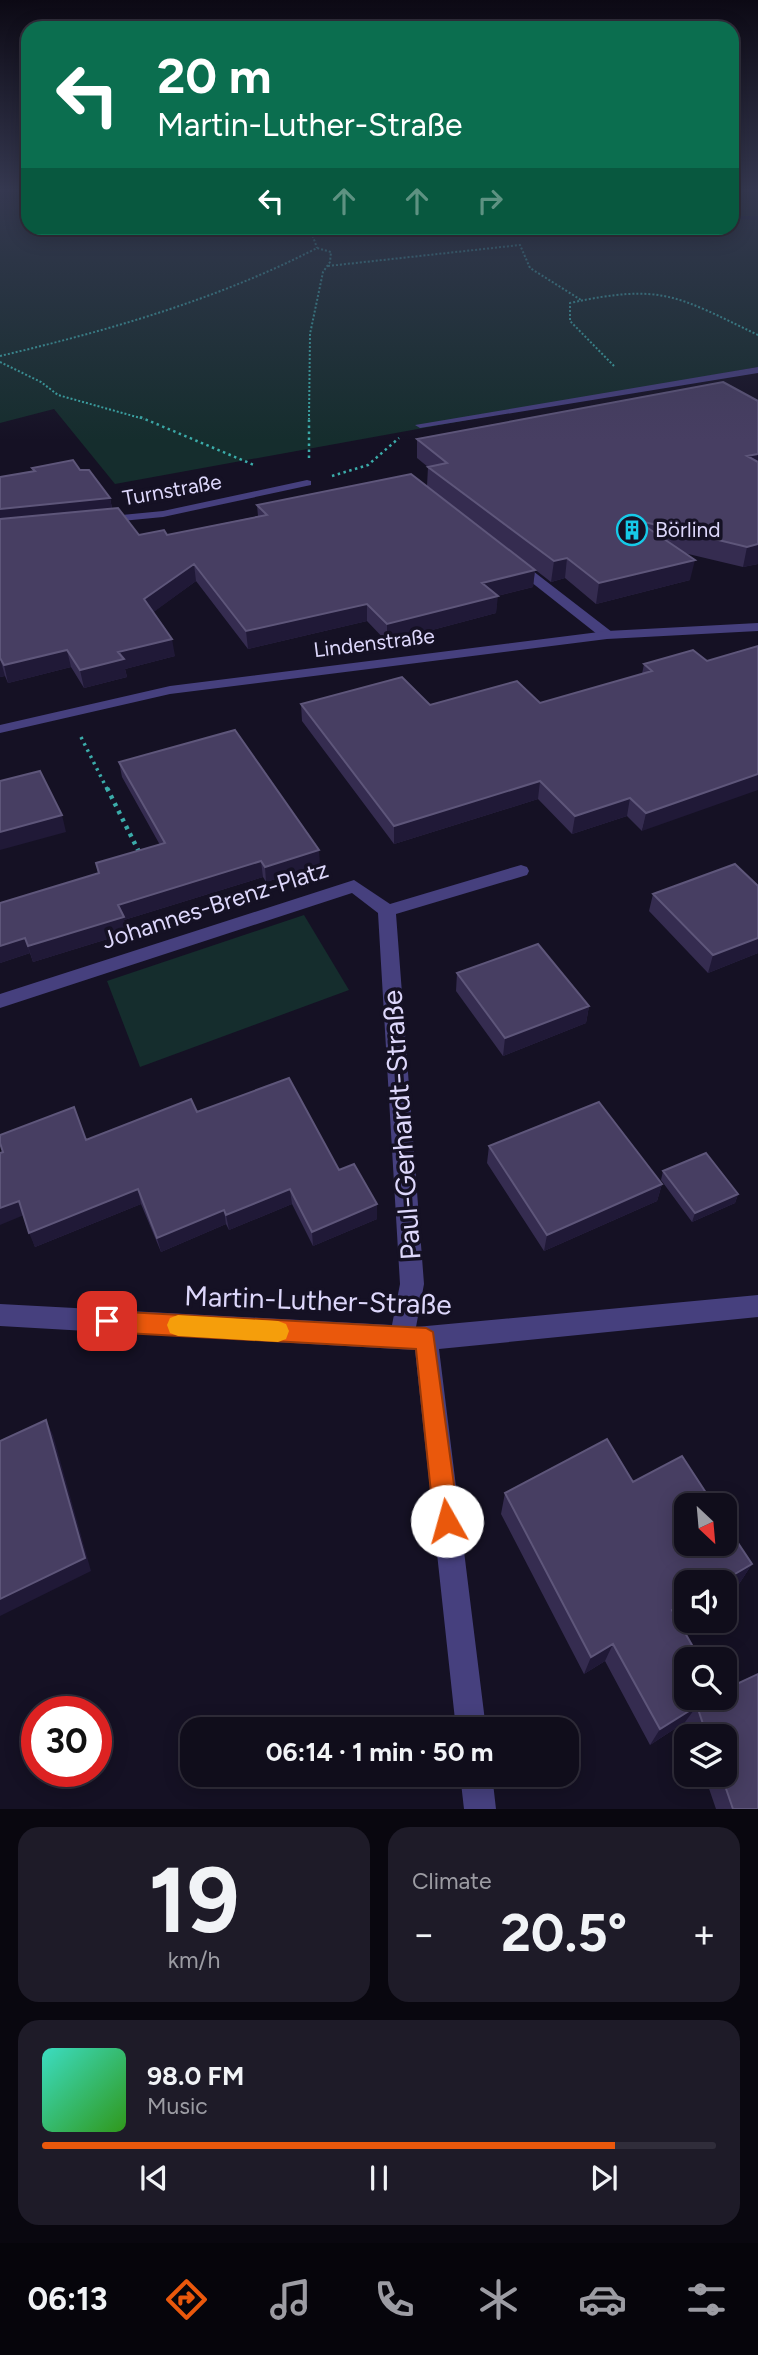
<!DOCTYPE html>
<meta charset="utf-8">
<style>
:root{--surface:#100d1b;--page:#1e1b28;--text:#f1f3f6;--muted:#9c9ca3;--line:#302d3a;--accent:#ea580c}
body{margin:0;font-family:Figtree,sans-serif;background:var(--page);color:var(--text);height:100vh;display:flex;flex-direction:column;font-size:26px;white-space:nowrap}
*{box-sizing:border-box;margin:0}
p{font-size:23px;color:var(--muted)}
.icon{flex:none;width:38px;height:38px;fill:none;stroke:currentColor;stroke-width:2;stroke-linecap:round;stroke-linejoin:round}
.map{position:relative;height:1809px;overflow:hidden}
.drawer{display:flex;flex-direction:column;gap:18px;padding:18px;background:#09070f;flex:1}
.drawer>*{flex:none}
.top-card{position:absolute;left:21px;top:21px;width:718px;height:214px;border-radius:21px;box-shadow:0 4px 18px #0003,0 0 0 2px var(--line);background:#0b6e4f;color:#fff;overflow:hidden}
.needle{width:46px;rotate:154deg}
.tools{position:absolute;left:674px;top:1493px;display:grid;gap:14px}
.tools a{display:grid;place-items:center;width:63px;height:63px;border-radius:14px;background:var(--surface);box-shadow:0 4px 18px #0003,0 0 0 2px var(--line);font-size:35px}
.speed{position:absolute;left:21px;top:1696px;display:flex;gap:14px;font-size:35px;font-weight:700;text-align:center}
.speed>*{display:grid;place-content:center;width:91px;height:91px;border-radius:50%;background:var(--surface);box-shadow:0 4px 18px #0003,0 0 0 2px var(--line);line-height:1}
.speed .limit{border:10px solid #d22;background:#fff;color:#111}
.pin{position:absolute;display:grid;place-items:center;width:60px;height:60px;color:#fff;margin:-30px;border-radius:14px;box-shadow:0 4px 10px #0006}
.me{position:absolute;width:77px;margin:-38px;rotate:353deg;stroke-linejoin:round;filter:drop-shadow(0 0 5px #0008)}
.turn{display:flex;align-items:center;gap:24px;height:147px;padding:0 21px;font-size:32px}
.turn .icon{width:91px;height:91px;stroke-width:2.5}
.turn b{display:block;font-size:49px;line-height:60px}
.lanes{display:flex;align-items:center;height:66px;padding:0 21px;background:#0003;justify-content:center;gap:35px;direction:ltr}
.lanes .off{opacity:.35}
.big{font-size:52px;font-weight:700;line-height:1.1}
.drawer .tile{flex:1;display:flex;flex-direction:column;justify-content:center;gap:10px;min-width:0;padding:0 24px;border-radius:21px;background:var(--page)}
.drawer .dial{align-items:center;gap:0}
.dial b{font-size:91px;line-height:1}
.song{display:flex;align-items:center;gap:21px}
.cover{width:84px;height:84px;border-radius:10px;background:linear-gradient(135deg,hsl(170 70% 55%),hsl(110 70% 35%))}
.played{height:7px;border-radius:4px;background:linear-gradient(90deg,var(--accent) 85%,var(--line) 85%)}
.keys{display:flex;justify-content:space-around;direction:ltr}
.heat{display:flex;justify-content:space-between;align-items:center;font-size:38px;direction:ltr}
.drawer .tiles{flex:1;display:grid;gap:18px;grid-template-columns:1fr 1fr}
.tile:last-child{grid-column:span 2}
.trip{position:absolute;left:180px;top:1717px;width:399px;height:70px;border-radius:21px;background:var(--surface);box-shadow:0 4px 18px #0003,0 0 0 2px var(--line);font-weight:700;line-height:70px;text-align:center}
.tab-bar{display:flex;height:112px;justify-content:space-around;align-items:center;background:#06050b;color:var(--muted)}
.tab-bar .icon{width:49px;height:49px}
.tab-bar .on{color:var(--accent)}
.tab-bar b{font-size:32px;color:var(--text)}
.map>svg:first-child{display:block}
.green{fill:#152d2d}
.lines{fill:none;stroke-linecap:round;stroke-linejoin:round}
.stream{fill:#0f1e3f;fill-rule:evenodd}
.path-far3{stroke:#3bacaa;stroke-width:2;stroke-dasharray:2 2;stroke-linecap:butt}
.path-far2{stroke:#3bacaa;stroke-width:2.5;stroke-dasharray:2.5 3.5;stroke-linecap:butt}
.path-far1{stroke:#3bacaa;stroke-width:3.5;stroke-dasharray:2.5 4.5;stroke-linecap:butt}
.path{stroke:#3bacaa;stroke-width:4.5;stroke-dasharray:3.5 5;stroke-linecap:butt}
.lane{fill:#46407e;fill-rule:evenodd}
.street{fill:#46407e;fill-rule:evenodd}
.wall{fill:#352c50}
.shaded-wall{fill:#201937}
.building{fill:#473e62;stroke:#5e567a;stroke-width:2}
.route{fill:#ea580c;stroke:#983908;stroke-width:2}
.slow{fill:#f59e0b}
.labels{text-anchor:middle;stroke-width:7;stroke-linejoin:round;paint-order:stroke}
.far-street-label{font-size:21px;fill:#ddd7fb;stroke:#151124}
.far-poi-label{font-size:21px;fill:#ddd7fb;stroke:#151124;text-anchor:start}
.street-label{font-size:24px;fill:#ddd7fb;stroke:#151124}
.near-street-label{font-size:28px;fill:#ddd7fb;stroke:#151124}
</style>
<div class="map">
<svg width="758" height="1809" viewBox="0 0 758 1809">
<rect width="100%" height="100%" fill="#151124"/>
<path class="green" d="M0,188H28V228H732V188H758V367L115,484L54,409L0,423Z
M304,915L349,990L140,1067L107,981Z"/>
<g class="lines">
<path class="stream" d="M758,216V220L732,219V216Z"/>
<path class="path-far3" d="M310,228L317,248
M328,266L520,245L530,268L581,300
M0,356C110,330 216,300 317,248L331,252L330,262L323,272L310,334L309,419
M0,362L41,382L58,395L144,419
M614,366L570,321V303C662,283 677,296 758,335"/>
<path class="path-far2" d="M140,417L254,465
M309,458V417
M332,476L368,465L399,438"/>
<path class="path-far1" d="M81,737L107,789"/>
<path class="path" d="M107,788L140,854"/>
<path class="lane" d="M758,367V373L420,428L415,425Z
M512,561H520L612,632V638H602L512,567Z"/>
<path class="street" d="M307,480L311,481V485L163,517L101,523L95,520L101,517L163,511Z
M758,623V631L607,639L170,694L0,733V725L170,686L607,631Z
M521,865L527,867L529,871L527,875L396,914L424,1284L416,1327L758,1295V1317L439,1349L486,1729H456L415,1350L0,1326V1304L392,1325L400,1284L378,913L352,893L0,1008V994L354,880L390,904Z
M460,1774H492L496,1809H464Z"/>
</g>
<path class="wall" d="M758,401V564L743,567L684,553L690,580L596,604L565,578L551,582L427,486L428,467L417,458V439Z
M32,468L80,470L110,498L112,508L139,535H167L258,516L257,505L535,570L533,587L497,596L496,613L387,642L367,621L248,649L196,581L153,612L175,656L125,669L127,677L84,688L71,667L8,683L5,676L0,677V477L33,471Z
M693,650L642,831L627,816L572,834L538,799L394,844L302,721L301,704L430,705L540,703L642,674L644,664Z
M119,762L320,865L266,882L263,877L124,920L127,933L33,962L30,953L0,963V903L98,873L96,863L160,845L122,777Z
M758,886V953L708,973L649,911L653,894Z
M457,973L589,1006L586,1023L503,1056L456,991Z
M197,1112L339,1170L377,1219L313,1246L292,1204L229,1230L226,1224L161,1252L141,1204L35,1247L24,1215L86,1140Z
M489,1146L662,1184L657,1201L544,1251L487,1163Z
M663,1171L738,1194L735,1203L692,1222L661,1180Z
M633,1482L752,1564L739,1584L724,1592V1582H686V1615L677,1620L686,1698H724L758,1809H716L704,1774H724V1736H690L685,1722L650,1745L605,1661L584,1674L501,1514L505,1493Z"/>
<path class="shaded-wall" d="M758,454V472L747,456Z
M110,498L113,514L0,525V509Z
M758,544V564L743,567L747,547Z
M567,558L565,578L551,582L554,561Z
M695,560L690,580L596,604L599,583Z
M194,564L196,581L147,617L144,599Z
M535,570L533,587L481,600L482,583Z
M498,596L496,613L387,642V624Z
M367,604V621L248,649L246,631Z
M172,639L175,656L125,669L127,677L84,688L80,670L118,652Z
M67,650L71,667L8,683L4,665Z
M0,658L5,676L0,677Z
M758,774V790L642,831L646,813Z
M540,781L538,799L394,844V826Z
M630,798L627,816L572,834L575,816Z
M62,815L66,832L0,850V832Z
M319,850L320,865L266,882L265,867Z
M261,861L263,877L124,920L127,933L33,962L28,946L118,905Z
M25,938L30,953L0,963V946Z
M758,938V953L708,973L713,955Z
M589,1006L586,1023L503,1056L505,1038Z
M662,1184L657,1201L544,1251L547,1235Z
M138,1189L141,1204L35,1247L29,1233Z
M290,1189L292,1204L229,1230L226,1215Z
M738,1194L735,1203L692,1222L695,1213Z
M19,1201L24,1215L0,1225V1208Z
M377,1204V1219L313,1246L312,1232Z
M224,1210L226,1224L161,1252L157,1238Z
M46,1420L53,1435L91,1571L0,1616V1599Z
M752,1564L739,1584L724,1592V1582H721Z
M686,1602V1615L662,1629L672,1610Z
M613,1644L605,1661L584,1674L591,1657Z
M697,1706L685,1722L650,1745L660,1729Z"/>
<path class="building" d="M723,382L758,401V454L747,456L758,462V544L747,547L636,520L695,560L599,583L567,558L554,561L428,467L447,463L417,439Z
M73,460L80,470H89L110,498L0,509V477L35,471L32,468Z
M411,474L535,570L482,583L498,596L387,624L367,604L246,631L194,564L144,599L172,639L118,652L124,659L80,670L67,650L4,665L0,658V519L118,508L139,535L164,530L167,535L267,515L257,505Z
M758,646V774L646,813L630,798L575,816L540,781L394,826L301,704L402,677L430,705L517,681L540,703L652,671L644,664L693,650L707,661Z
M235,730L319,850L265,867L261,861L118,905L124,917L28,946L25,938L0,946V903L99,873L96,863L165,843L119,762Z
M40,771L62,815L0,832V781Z
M735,864L758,886V938L713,955L653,894Z
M538,944L589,1006L505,1038L457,973Z
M289,1078L339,1170L354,1164L377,1204L312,1232L290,1189L226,1215L224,1210L157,1238L138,1189L29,1233L19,1201L0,1208V1153L3,1152L0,1143V1135L74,1107L86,1140L191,1099L197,1112Z
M599,1102L662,1184L547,1235L489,1146Z
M706,1153L738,1194L695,1213L663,1171Z
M46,1420L85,1558L0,1599V1441Z
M607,1439L633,1482L682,1456L714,1505H686V1544H724V1522L752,1564L721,1582H686V1602L672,1610L700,1659H686V1698H709L706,1699L710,1698H724V1690L758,1674V1809H733L721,1774H724V1736H707L697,1706L660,1729L613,1644L591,1657L505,1493Z"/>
<linearGradient id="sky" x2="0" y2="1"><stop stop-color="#0c0914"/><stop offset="0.43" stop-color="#353850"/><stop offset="1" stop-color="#353850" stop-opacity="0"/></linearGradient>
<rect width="758" height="441" fill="url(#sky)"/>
<path class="route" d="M107,1311L426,1328L433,1332L459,1521L456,1530L447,1534L438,1530L434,1521L416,1349L107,1332L99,1329L96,1321L99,1314Z"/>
<path class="slow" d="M178,1315L278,1321L286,1324L289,1331L286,1339L278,1342L178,1336L170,1333L167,1325L170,1318Z"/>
<defs>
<g id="building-ring" transform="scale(1.575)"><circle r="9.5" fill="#151124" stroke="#16cae8" stroke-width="1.5"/><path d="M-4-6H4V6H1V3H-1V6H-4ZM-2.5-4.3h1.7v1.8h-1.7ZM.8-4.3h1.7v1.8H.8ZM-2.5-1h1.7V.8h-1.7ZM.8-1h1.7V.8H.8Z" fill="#16cae8"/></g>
</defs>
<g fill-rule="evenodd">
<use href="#building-ring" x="632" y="530"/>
</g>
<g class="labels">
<g class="far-street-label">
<text transform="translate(172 490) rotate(-10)" y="7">Turnstraße</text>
<text transform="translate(374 643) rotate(-7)" y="7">Lindenstraße</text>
</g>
<g class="far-poi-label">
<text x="655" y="537">Börlind</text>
</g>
<g class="street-label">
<text transform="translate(215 905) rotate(-18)" y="8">Johannes-Brenz-Platz</text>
</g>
<g class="near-street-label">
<text transform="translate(401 1125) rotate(-94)" y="10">Paul-Gerhardt-Straße</text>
<text transform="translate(318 1300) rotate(2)" y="10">Martin-Luther-Straße</text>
</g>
</g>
</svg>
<div class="tools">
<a><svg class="needle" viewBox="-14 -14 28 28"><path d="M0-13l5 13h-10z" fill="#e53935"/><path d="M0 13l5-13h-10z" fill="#9c9ca3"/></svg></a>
<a><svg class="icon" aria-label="sound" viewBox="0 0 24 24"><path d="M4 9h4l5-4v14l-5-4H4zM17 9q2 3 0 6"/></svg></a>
<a><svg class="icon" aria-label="search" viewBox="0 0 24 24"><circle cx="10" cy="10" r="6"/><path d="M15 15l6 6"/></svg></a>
<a><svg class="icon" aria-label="layers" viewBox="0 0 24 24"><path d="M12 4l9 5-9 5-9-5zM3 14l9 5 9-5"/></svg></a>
</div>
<div class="speed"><div class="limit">30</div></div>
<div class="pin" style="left:107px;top:1321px;background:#d93025"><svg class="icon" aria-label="arrive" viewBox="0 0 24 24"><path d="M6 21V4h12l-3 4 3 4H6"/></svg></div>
<svg class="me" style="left:447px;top:1521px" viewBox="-20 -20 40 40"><circle r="19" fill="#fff"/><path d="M0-13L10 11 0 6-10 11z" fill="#ea580c"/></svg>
<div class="trip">06:14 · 1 min · 50 m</div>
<div class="top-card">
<div class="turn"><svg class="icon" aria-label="left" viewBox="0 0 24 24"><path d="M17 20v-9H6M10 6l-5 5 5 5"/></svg><div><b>20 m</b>Martin-Luther-Straße</div></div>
<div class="lanes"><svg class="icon" aria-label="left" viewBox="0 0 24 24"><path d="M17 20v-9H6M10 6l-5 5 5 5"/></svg><svg class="icon off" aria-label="ahead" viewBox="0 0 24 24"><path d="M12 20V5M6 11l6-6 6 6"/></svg><svg class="icon off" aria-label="ahead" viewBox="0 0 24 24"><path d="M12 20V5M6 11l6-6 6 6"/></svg><svg class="icon off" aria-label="right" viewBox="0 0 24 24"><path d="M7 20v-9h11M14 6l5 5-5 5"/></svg></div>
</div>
</div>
<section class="drawer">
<div class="tiles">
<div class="tile dial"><b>19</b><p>km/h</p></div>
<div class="tile"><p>Climate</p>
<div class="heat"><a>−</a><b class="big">20.5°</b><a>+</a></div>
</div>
<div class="tile">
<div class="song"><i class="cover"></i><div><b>98.0 FM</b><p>Music</p></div></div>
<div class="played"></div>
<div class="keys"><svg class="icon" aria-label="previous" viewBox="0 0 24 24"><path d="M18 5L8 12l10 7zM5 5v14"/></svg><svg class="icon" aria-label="pause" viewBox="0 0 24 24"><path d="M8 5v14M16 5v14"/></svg><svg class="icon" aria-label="next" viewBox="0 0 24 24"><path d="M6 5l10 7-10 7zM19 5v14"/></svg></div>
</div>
</div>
</section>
<nav class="tab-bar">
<b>06:13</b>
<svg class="icon on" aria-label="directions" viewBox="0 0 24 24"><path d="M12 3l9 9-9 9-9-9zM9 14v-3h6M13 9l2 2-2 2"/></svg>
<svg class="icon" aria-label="music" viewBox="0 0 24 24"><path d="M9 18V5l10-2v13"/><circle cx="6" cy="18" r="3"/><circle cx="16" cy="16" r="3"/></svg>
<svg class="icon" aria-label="phone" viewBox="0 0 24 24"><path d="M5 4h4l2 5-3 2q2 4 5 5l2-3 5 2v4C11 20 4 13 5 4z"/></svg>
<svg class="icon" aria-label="climate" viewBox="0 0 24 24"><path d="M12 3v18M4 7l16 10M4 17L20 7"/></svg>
<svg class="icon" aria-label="car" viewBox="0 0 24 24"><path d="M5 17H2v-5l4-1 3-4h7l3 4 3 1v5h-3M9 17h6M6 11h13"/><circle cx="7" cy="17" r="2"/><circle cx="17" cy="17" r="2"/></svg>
<svg class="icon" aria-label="filters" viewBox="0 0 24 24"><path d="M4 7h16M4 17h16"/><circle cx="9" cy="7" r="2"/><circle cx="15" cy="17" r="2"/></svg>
</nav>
